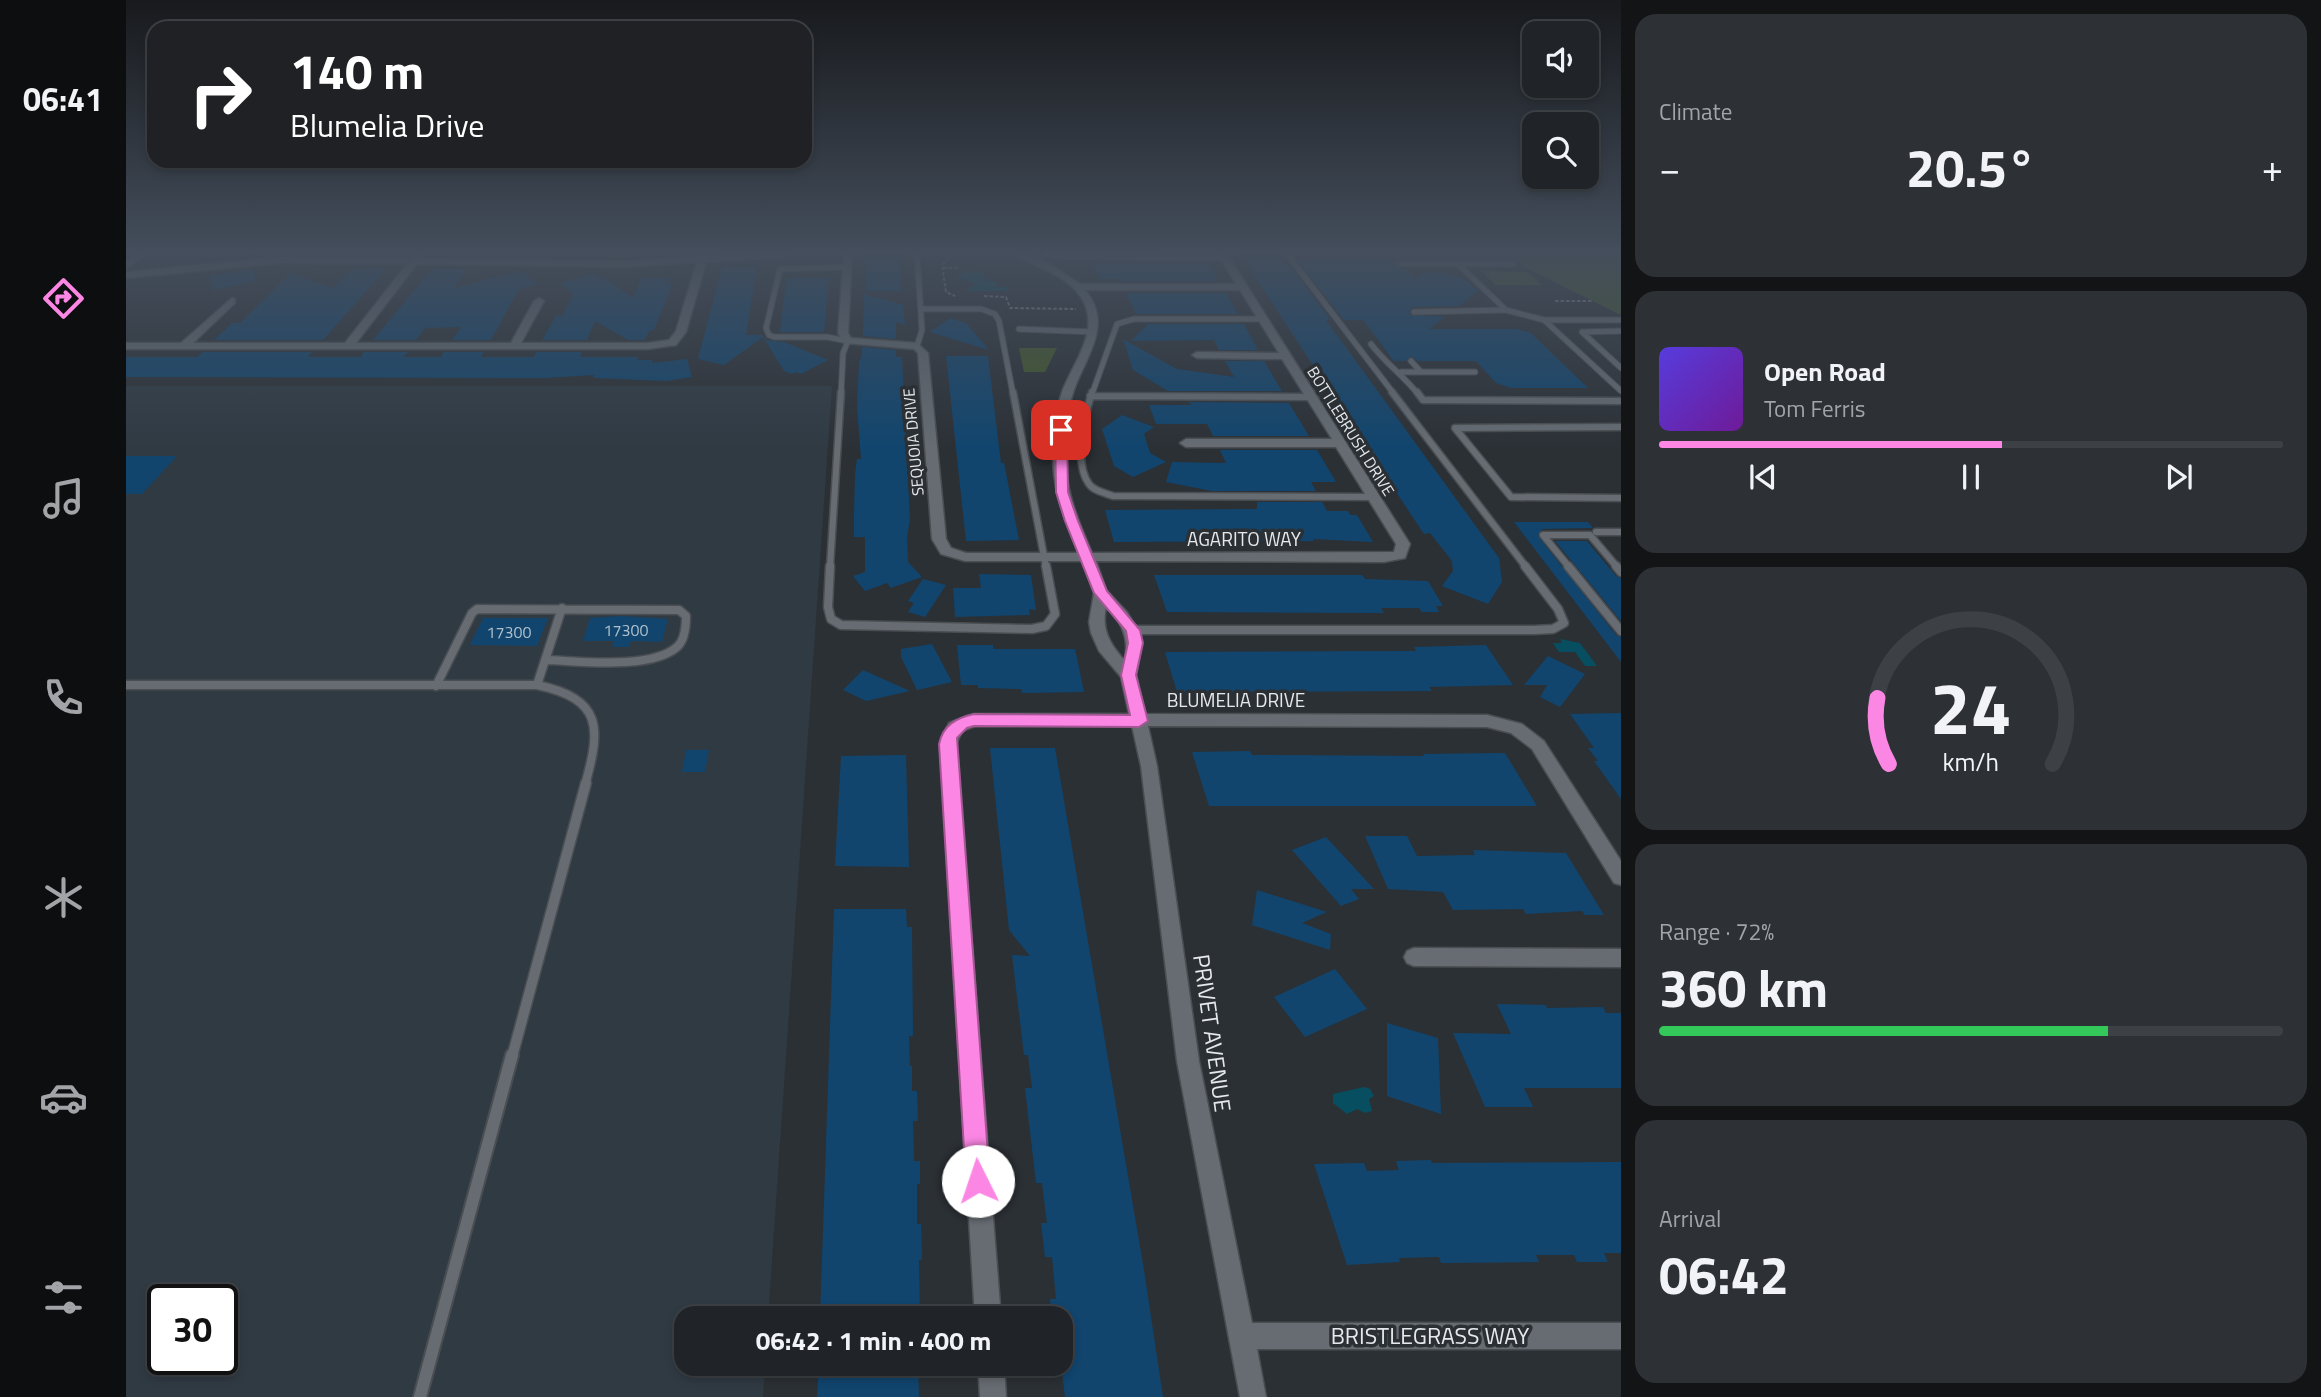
<!DOCTYPE html>
<meta charset="utf-8">
<style>
:root{--surface:#202428;--page:#2d3034;--text:#f1f3f6;--muted:#a2a4a8;--line:#3d4145;--accent:#fc86e4}
body{margin:0;font-family:"Titillium Web",sans-serif;background:var(--page);color:var(--text);height:100vh;display:flex;flex-direction:column;font-size:26px;white-space:nowrap}
*{box-sizing:border-box;margin:0}
p{font-size:23px;color:var(--muted)}
.icon{flex:none;width:38px;height:38px;fill:none;stroke:currentColor;stroke-width:2;stroke-linecap:round;stroke-linejoin:round}
.map{position:relative;flex:1;overflow:hidden}
.sheet{display:flex;flex-direction:column;gap:14px;padding:14px;background:#121416;width:700px}
.sheet>*{flex:none}
.hud{position:absolute;left:21px;top:21px;width:665px;height:147px;border-radius:21px;box-shadow:0 4px 10px #0003,0 0 0 2px var(--line);background:#202124;color:#fff;overflow:hidden}
.fabs{position:absolute;left:1396px;top:21px;display:grid;gap:14px}
.fabs a{display:grid;place-items:center;width:77px;height:77px;border-radius:14px;background:var(--surface);box-shadow:0 4px 10px #0003,0 0 0 2px var(--line);font-size:35px}
.speed{position:absolute;left:21px;top:1284px;display:flex;gap:14px;font-size:35px;font-weight:700;text-align:center}
.speed>*{display:grid;place-content:center;width:91px;height:91px;border-radius:50%;background:var(--surface);box-shadow:0 4px 10px #0003,0 0 0 2px var(--line);line-height:1}
.speed .limit{border:4px solid #111;border-radius:10px;background:#fff;color:#111}
.pin{position:absolute;display:grid;place-items:center;width:60px;height:60px;color:#fff;margin:-30px;border-radius:14px;box-shadow:0 4px 10px #0006}
.me{position:absolute;width:77px;margin:-38px;rotate:356deg;stroke-linejoin:round;filter:drop-shadow(0 0 5px #0008)}
.turn{display:flex;align-items:center;gap:24px;height:147px;padding:0 28px;font-size:32px}
.turn .icon{width:91px;height:91px;stroke-width:2.5}
.turn b{display:block;font-size:49px;line-height:60px}
.big{font-size:52px;font-weight:700;line-height:1.1}
.sheet .card{flex:1;display:flex;flex-direction:column;justify-content:center;gap:10px;min-width:0;padding:0 24px;border-radius:21px;background:var(--page)}
.sheet .dial{align-items:center;gap:0}
.dial svg{height:182px;overflow:visible;fill:none;stroke:var(--line);stroke-width:7;stroke-linecap:round;text-anchor:middle}
.dial text{fill:var(--text);stroke:none}
.song{display:flex;align-items:center;gap:21px}
.cover{width:84px;height:84px;border-radius:10px;background:linear-gradient(135deg,hsl(250 70% 55%),hsl(280 70% 35%))}
.played{height:7px;border-radius:4px;background:linear-gradient(90deg,var(--accent) 55%,var(--line) 55%)}
.keys{display:flex;justify-content:space-around;direction:ltr}
.heat{display:flex;justify-content:space-between;align-items:center;font-size:38px;direction:ltr}
.charge{height:10px;border-radius:5px;background:linear-gradient(90deg,#34c759 72%,var(--line) 0)}
.trip{position:absolute;left:548px;top:1306px;width:399px;height:70px;border-radius:21px;background:var(--surface);box-shadow:0 4px 10px #0003,0 0 0 2px var(--line);font-weight:700;line-height:70px;text-align:center}
main{display:flex;flex:1;min-height:0}
.menu{display:flex;flex-direction:column;width:126px;justify-content:space-around;align-items:center;background:#0d0e10;color:var(--muted)}
.menu .icon{width:49px;height:49px}
.menu .on{color:var(--accent)}
.menu b{font-size:32px;color:var(--text)}
.map>svg:first-child{display:block}
.built{fill:#303a43;fill-rule:evenodd}
.green{fill:#435829}
.water{fill:#074e61}
.building{fill:#11456e}
.lines{fill:none;stroke-linecap:round;stroke-linejoin:round}
.service-far4-casing{stroke:#4a4e52;stroke-width:7}
.service-far3-casing{stroke:#4a4e52;stroke-width:9}
.service-far2-casing{stroke:#4a4e52;stroke-width:11}
.service-far1-casing{stroke:#4a4e52;stroke-width:13}
.service-casing{stroke:#4a4e52;stroke-width:16}
.minor-casing{stroke:#4a4e52;stroke-width:3}
.path{stroke:#84888c;stroke-width:2;stroke-dasharray:3.5 2;stroke-linecap:butt}
.service-far4{stroke:#666c72;stroke-width:5}
.service-far3{stroke:#666c72;stroke-width:6}
.service-far2{stroke:#666c72;stroke-width:8}
.service-far1{stroke:#666c72;stroke-width:10}
.service{stroke:#666c72;stroke-width:12}
.minor{fill:#666c72;fill-rule:evenodd}
.route{fill:#fc86e4;stroke:#a45794;stroke-width:2}
.labels{text-anchor:middle;stroke-width:7;stroke-linejoin:round;paint-order:stroke}
.far-street-label{font-size:16px;fill:#e5e9ec;stroke:#2b3035}
.number-label{font-size:16px;fill:#b0c0cc}
.street-label{font-size:19px;fill:#e5e9ec;stroke:#2b3035}
.near-street-label{font-size:23px;fill:#e5e9ec;stroke:#2b3035}
</style>
<main>
<nav class="menu">
<b>06:41</b>
<svg class="icon on" aria-label="directions" viewBox="0 0 24 24"><path d="M12 3l9 9-9 9-9-9zM9 14v-3h6M13 9l2 2-2 2"/></svg>
<svg class="icon" aria-label="music" viewBox="0 0 24 24"><path d="M9 18V5l10-2v13"/><circle cx="6" cy="18" r="3"/><circle cx="16" cy="16" r="3"/></svg>
<svg class="icon" aria-label="phone" viewBox="0 0 24 24"><path d="M5 4h4l2 5-3 2q2 4 5 5l2-3 5 2v4C11 20 4 13 5 4z"/></svg>
<svg class="icon" aria-label="climate" viewBox="0 0 24 24"><path d="M12 3v18M4 7l16 10M4 17L20 7"/></svg>
<svg class="icon" aria-label="car" viewBox="0 0 24 24"><path d="M5 17H2v-5l4-1 3-4h7l3 4 3 1v5h-3M9 17h6M6 11h13"/><circle cx="7" cy="17" r="2"/><circle cx="17" cy="17" r="2"/></svg>
<svg class="icon" aria-label="filters" viewBox="0 0 24 24"><path d="M4 7h16M4 17h16"/><circle cx="9" cy="7" r="2"/><circle cx="15" cy="17" r="2"/></svg>
</nav>
<div class="map">
<svg width="1495" height="1397" viewBox="0 0 1495 1397">
<rect width="100%" height="100%" fill="#2b3035"/>
<path class="built" d="M1170,254H1495V257H1172Z
M0,386H706L642,1318H560V1363H639L637,1397H0ZM37,1300H96V1360H37Z"/>
<path class="green" d="M1389,258H1495V315L1400,268Z
M1356,271L1402,272L1416,285H1369Z
M893,348H931L919,372H898Z"/>
<path class="water" d="M841,271L858,273L859,279L872,283L869,287H881L882,291H843V287H848L849,284L830,277Z
M1434,639L1454,643L1471,666H1459L1449,652H1433L1427,643H1436Z
M1238,1087L1244,1089L1248,1096L1243,1099L1246,1111L1239,1113L1231,1109L1221,1114L1207,1103V1094Z"/>
<path class="building" d="M1114,254H1151L1154,259H1158L1205,320H1200L1373,558L1376,582L1362,604L1316,586L1327,571L1326,561L1304,533L1298,534L1286,516Z
M740,255H774L775,291H740Z
M1171,259L1271,261V267L1279,269L1288,279L1297,273L1313,272L1340,280L1352,291L1333,306L1287,307L1283,310L1284,315L1319,317L1303,329H1392L1405,333L1462,388H1385L1370,383L1350,361H1292L1285,356L1280,361H1268L1237,320H1218Z
M967,264H1083L1093,281H995L994,279H973Z
M596,267H631L620,335H636L634,333L641,340L658,342L702,360L675,374L670,372L666,374L658,371L637,337L598,365L572,359Z
M127,269L130,281L88,290L83,276Z
M225,269H260L197,340H88L106,323H114L165,273L207,288Z
M306,269H341L328,288L394,271L412,284L393,289L365,340H326L335,327L299,328L290,340H247Z
M468,274L475,279L478,278L507,298L515,278H543L541,283H547L528,330L523,331L519,340H502L469,321L461,340H416L430,316L437,315L447,294L434,283Z
M663,278H703L698,332H654L660,280Z
M1000,293H1100L1112,314H1010Z
M738,294L777,305L779,325L770,322V339L737,336Z
M824,318L840,323L863,350L804,332Z
M1022,324H1118L1132,350H1093L1088,340L1005,341Z
M997,339L1051,369L1108,377L1099,361H1138L1156,391H1042L1007,370Z
M736,347L770,350V357H776L784,519L781,537L782,562L796,577L765,588L761,583L739,591L727,576L739,572V537H728V514L729,475L731,459H735L731,407L733,361L736,357Z
M77,352H186L182,357H235L238,352H282L277,357H315L318,352H358L355,357H408L410,352H456L454,357H512L511,360H527L526,363L561,359L566,377L541,381L467,378L468,375L419,378L0,377V357H71Z
M820,356H862L875,463H878L893,540L840,541Z
M1062,402L1163,403L1183,436H1087L1081,424H1030L1023,405H1067Z
M996,415L1028,427L1018,434L1024,453L1040,462L1007,477L988,466L976,429Z
M1094,450H1191L1210,482H1185L1190,491H1086L1040,482L1046,462L1100,463Z
M0,456H51L16,494H0Z
M1131,502H1196L1201,511H1222L1224,515H1231L1247,542L1187,539L1188,541L988,542L979,510L1131,509Z
M1388,522H1462L1467,528L1416,529L1412,536L1490,635L1495,637V662Z
M1429,541H1461L1490,576L1495,578V621Z
M853,574L905,575L910,610L903,609L904,615L829,617L827,588H855Z
M1028,575H1236L1239,579L1302,581L1317,606H1310L1313,612H1296L1293,608H1255L1258,613L1041,612Z
M797,579L820,585L799,617L782,612L788,603L782,601Z
M495,616L542,619L536,642L505,641L503,647H486L488,641H457L464,618Z
M357,618H422L411,646L344,645Z
M806,644L826,682L791,690L775,657V649Z
M831,645H867V649H949L958,692L896,693L895,689L852,688V685H835Z
M1360,645L1387,685L1303,687L1306,691L1051,692L1039,652L1290,651L1288,647Z
M1422,656L1459,674L1434,707L1414,697L1421,685H1398Z
M737,670L784,691L740,701L717,690Z
M1495,713V799L1468,761H1472L1462,748H1468L1444,714Z
M864,748H929L1018,1270L1037,1397H939L934,1355V1318H926L924,1299H930L926,1257H919L915,1223H921L916,1183H910L899,1088H906L902,1055H898L886,955L904,956L883,930Z
M560,750H583L579,772H556Z
M1124,751L1126,755L1298,756L1297,754L1379,753L1411,806H1083L1066,752Z
M780,755L783,867L709,866L715,756Z
M1239,836H1281L1291,856L1349,855L1347,850L1440,853L1478,915H1459L1456,911L1400,914L1397,909L1327,910L1317,892L1262,889Z
M1200,837L1248,889H1225L1233,899L1215,906L1166,850Z
M1131,890L1201,912L1176,923L1205,934L1204,950L1126,925Z
M708,909H780L781,927H786L787,1036H783L784,1066H786V1091H791L792,1121H787L788,1161H794V1184H791V1224H795L796,1260H793L794,1318H694Z
M1209,969L1241,1009L1179,1037L1148,997Z
M1371,1004L1420,1005L1421,1008L1477,1007L1480,1013H1495V1088H1398L1407,1107H1359L1327,1033L1385,1034Z
M1261,1023L1312,1038L1315,1114L1261,1096Z
M1305,1160L1306,1163L1495,1162V1253H1478L1482,1262H1451L1448,1255H1410L1413,1262L1315,1263L1313,1257L1273,1258L1274,1262L1221,1265L1188,1164L1238,1163L1241,1171L1273,1170L1270,1161Z
M693,1363H792L793,1397H691Z"/>
<g class="lines">
<g class="service-far4-casing">
<path id="service-far4" d="M791,254L796,330L791,346
M920,254L941,257L1098,258
M1161,254L1268,394
M1275,264H1332L1380,310L1418,320
M1332,264H1387
M795,309H855L869,314L873,321L887,394
M1288,312L1380,310
M1495,320H1418L1495,391
M893,329L967,332
M1495,331L1456,332L1495,368
M1245,344C1259,363 1277,375 1292,394
M1285,361L1295,372
M1275,372H1349
M715,394L717,353L722,341L701,337H648L643,335L640,328L654,269L722,267
M966,394L991,324L1008,319H1136"/>
</g>
<g class="service-far3-casing">
<path id="service-far3" d="M887,392L920,567
M966,392C959,415 947,462 963,484C968,491 979,493 987,496L1248,497
M1266,392L1400,567
M1291,392L1297,400L1495,401
M964,396L1185,397
M1495,427L1329,428L1385,497L1495,498
M1470,532H1495
M704,567L715,392
M1443,567L1417,535H1464L1491,567"/>
</g>
<g class="service-far2-casing">
<path id="service-far2" d="M704,566L702,607L705,619L715,625L906,629L920,626L929,614L920,566
M1442,566L1495,631
M1490,566L1495,572
M1007,630H1408L1427,629L1438,623L1432,609L1399,566
M0,685H411C477,699 475,728 459,785
M411,685L436,608
M310,686L346,613L351,609L553,610L560,616C560,626 559,640 551,647C525,670 453,661 420,660"/>
</g>
<g class="service-far1-casing">
<path id="service-far1" d="M386,1057L460,783"/>
</g>
<g class="service-casing">
<path id="service" d="M294,1397L386,1055"/>
</g>
<g class="minor-casing">
<path id="minor" d="M10,254H20L0,269V262Z
M289,254H298L295,259L501,261L615,254H665L661,257L580,262L560,332L550,345L522,349H0V343H55L106,298L109,299V303L67,343H219L281,264L154,263L0,278V272L154,257L286,259ZM571,262L550,331L543,340L522,343H395L418,301L413,298L408,301L385,343H230L291,264L501,267Z
M718,254H726L722,333L725,338L791,343L802,353L820,539L825,548L840,553H953C935,514 923,478 928,434C929,420 931,406 936,392C947,362 976,330 955,297C939,273 911,269 889,254H902L924,264L954,284H1110L1092,254H1101L1284,544L1279,558L1258,562L970,561L980,590L1001,612L1012,631L1015,647L1010,675L1019,714L1361,715L1396,724L1418,741L1495,861V885L1488,883L1406,749L1385,733L1361,727L1022,726L1031,766L1073,1061L1126,1323H1495V1349H1131L1140,1397H1114L1051,1061L1015,766L1006,726H849L836,731L830,744L875,1318H849L814,744L823,723L848,714H1003L995,677L973,651L965,633L963,622L968,593L956,561H839L815,554L806,539L792,353L788,349L718,343L712,333ZM959,290H1114L1153,353L1071,352L1066,355L1071,358L1156,359L1206,439H1060L1054,443L1060,447H1210L1270,544L1268,552L966,553C950,517 937,484 939,444C939,426 942,407 948,390C960,356 988,324 959,290ZM980,607C996,621 1003,640 999,661C984,644 975,630 980,607Z
M1288,948L1495,949V967L1288,966L1281,963L1278,957L1281,951Z
M852,1363H878L880,1397H854Z"/>
</g>
<path class="path" d="M826,254L816,265L820,292L829,296
M817,268H834
M858,296L880,297L884,308L950,309
M1429,301H1467"/>
<use href="#service-far4" class="service-far4"/>
<use href="#service-far3" class="service-far3"/>
<use href="#service-far2" class="service-far2"/>
<use href="#service-far1" class="service-far1"/>
<use href="#service" class="service"/>
<use href="#minor" class="minor"/>
</g>
<linearGradient id="sky" x2="0" y2="1"><stop stop-color="#181a1d"/><stop offset="0.56" stop-color="#444e5c"/><stop offset="1" stop-color="#444e5c" stop-opacity="0"/></linearGradient>
<rect width="1495" height="450" fill="url(#sky)"/>
<path class="route" d="M935,426L941,430L942,492L952,521L981,591L1014,630L1017,643L1010,675L1022,721L1013,727L848,726L841,728L831,738L864,1181L861,1189L852,1193L844,1189L840,1181L813,744C817,725 830,718 848,714L1004,715L995,675L1002,643L1000,631L968,593L939,521L930,492L929,430Z"/>
<g class="labels">
<g class="far-street-label">
<text transform="translate(1225 431) rotate(58)" y="6">BOTTLEBRUSH DRIVE</text>
<text transform="translate(787 442) rotate(-95)" y="6">SEQUOIA DRIVE</text>
</g>
<g class="number-label">
<text x="500" y="636">17300</text>
<text x="383" y="638">17300</text>
</g>
<g class="street-label">
<text x="1118" y="546">AGARITO WAY</text>
<text x="1110" y="707">BLUMELIA DRIVE</text>
</g>
<g class="near-street-label">
<text transform="translate(1086 1033) rotate(82)" y="8">PRIVET AVENUE</text>
<text x="1304" y="1344">BRISTLEGRASS WAY</text>
</g>
</g>
</svg>
<div class="fabs">
<a><svg class="icon" aria-label="sound" viewBox="0 0 24 24"><path d="M4 9h4l5-4v14l-5-4H4zM17 9q2 3 0 6"/></svg></a>
<a><svg class="icon" aria-label="search" viewBox="0 0 24 24"><circle cx="10" cy="10" r="6"/><path d="M15 15l6 6"/></svg></a>
</div>
<div class="speed"><div class="limit">30</div></div>
<div class="pin" style="left:935px;top:430px;background:#d93025"><svg class="icon" aria-label="arrive" viewBox="0 0 24 24"><path d="M6 21V4h12l-3 4 3 4H6"/></svg></div>
<svg class="me" style="left:852px;top:1181px" viewBox="-20 -20 40 40"><circle r="19" fill="#fff"/><path d="M0-13L10 11 0 6-10 11z" fill="#fc86e4"/></svg>
<div class="trip">06:42 · 1 min · 400 m</div>
<div class="hud">
<div class="turn"><svg class="icon" aria-label="right" viewBox="0 0 24 24"><path d="M7 20v-9h11M14 6l5 5-5 5"/></svg><div><b>140 m</b>Blumelia Drive</div></div>
</div>
</div>
<section class="sheet">
<div class="card"><p>Climate</p>
<div class="heat"><a>−</a><b class="big">20.5°</b><a>+</a></div>
</div>
<div class="card">
<div class="song"><i class="cover"></i><div><b>Open Road</b><p>Tom Ferris</p></div></div>
<div class="played"></div>
<div class="keys"><svg class="icon" aria-label="previous" viewBox="0 0 24 24"><path d="M18 5L8 12l10 7zM5 5v14"/></svg><svg class="icon" aria-label="pause" viewBox="0 0 24 24"><path d="M8 5v14M16 5v14"/></svg><svg class="icon" aria-label="next" viewBox="0 0 24 24"><path d="M6 5l10 7-10 7zM19 5v14"/></svg></div>
</div>
<div class="card dial"><svg viewBox="0 0 100 80">
<path d="M14 69A42 42 0 1 1 86 69"/>
<path d="M14 69A42 42 0 0 1 9 40" stroke="#fc86e4"/>
<text x="50" y="56" font-size="32" font-weight="700">24</text>
<text x="50" y="72" font-size="11">km/h</text>
</svg></div>
<div class="card"><p>Range · 72%</p><b class="big">360 km</b><div class="charge"></div></div>
<div class="card"><p>Arrival</p><b class="big">06:42</b></div>
</section>
</main>
